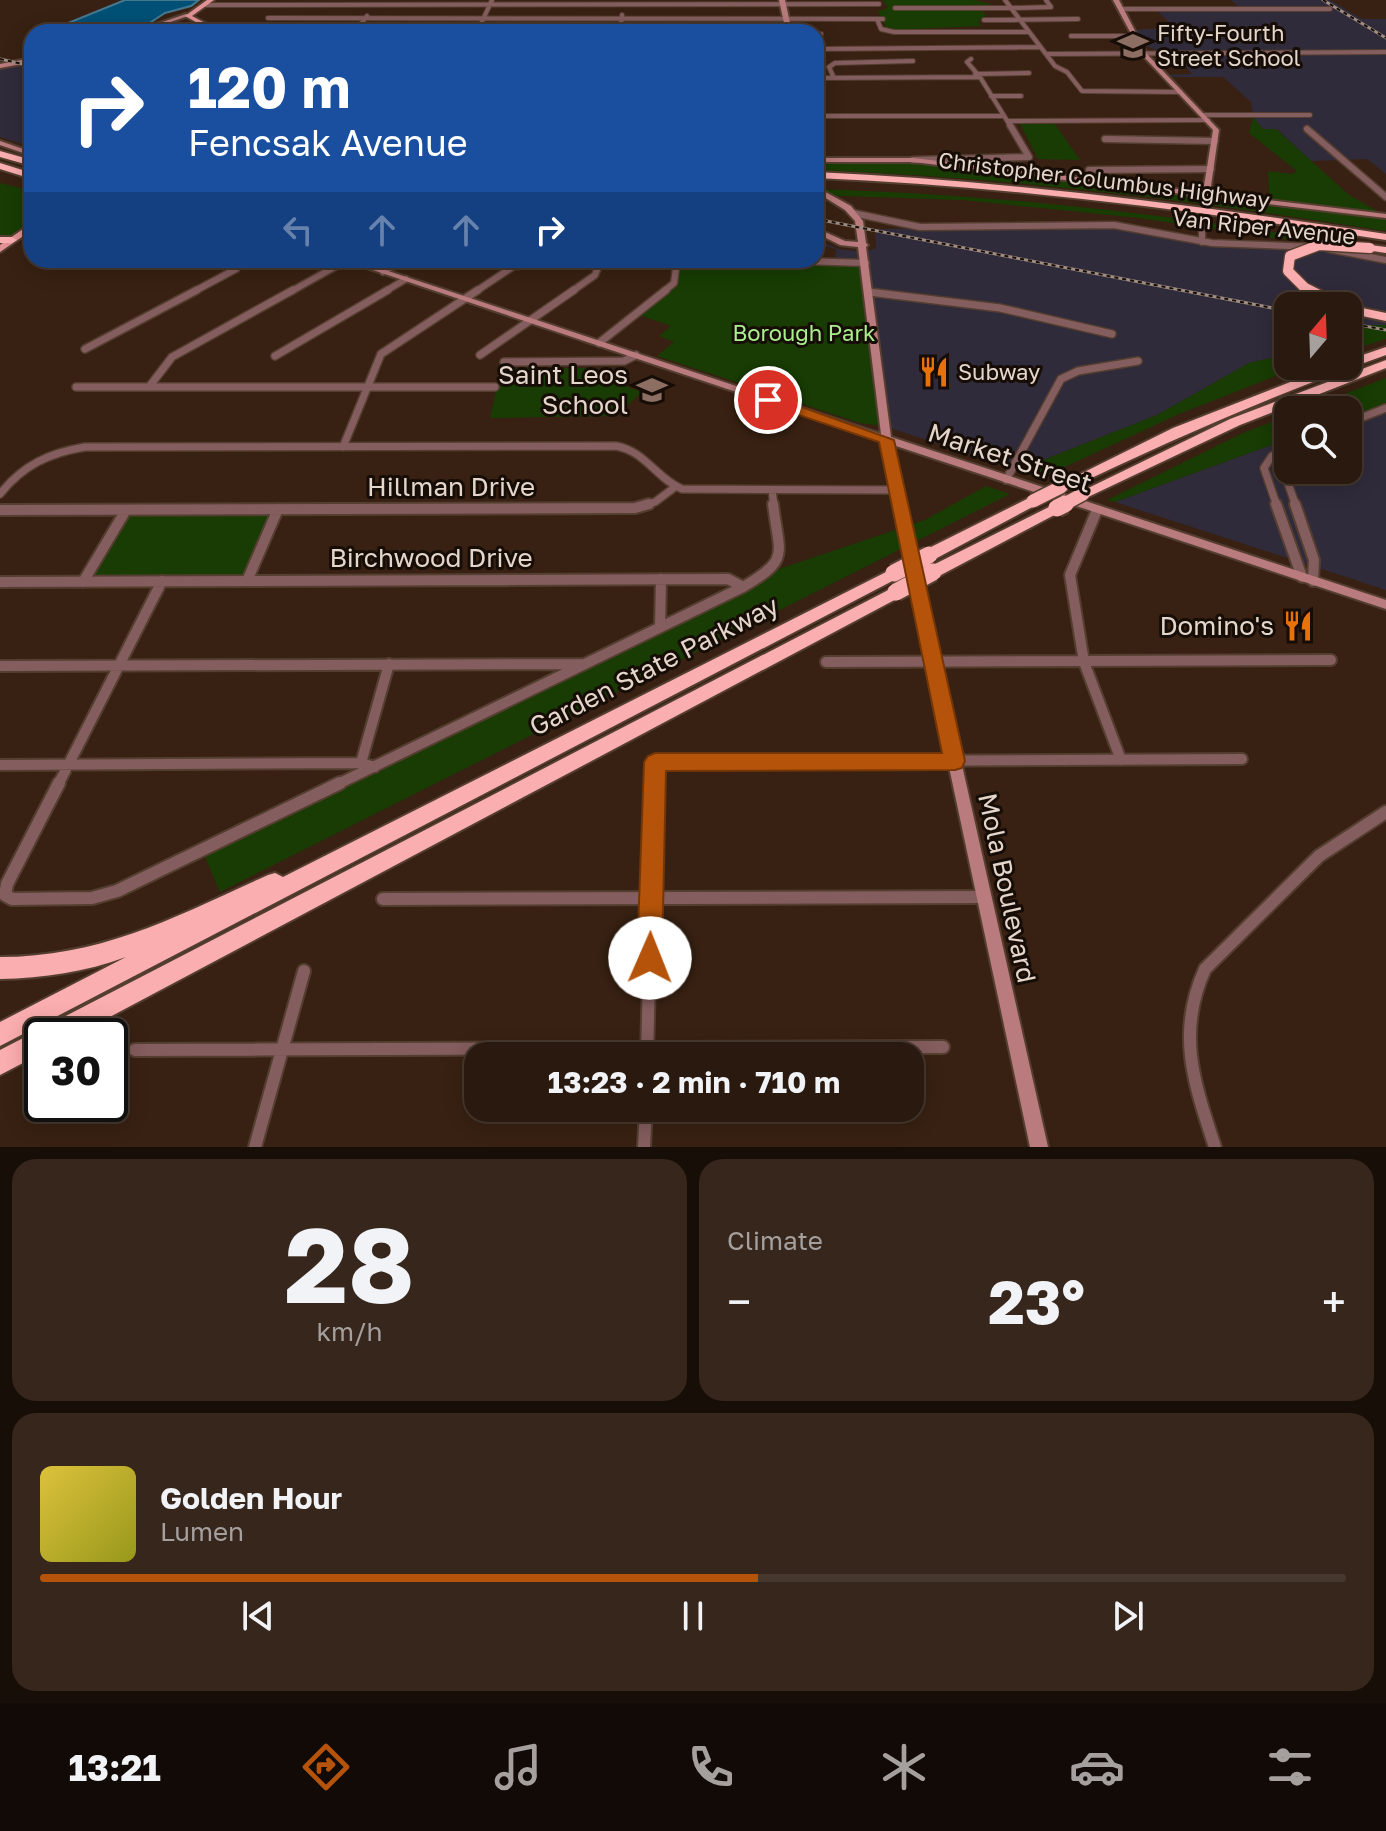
<!DOCTYPE html>
<meta charset="utf-8">
<style>
:root{--surface:#2a190e;--page:#36261c;--text:#f1f3f6;--muted:#a5a09e;--line:#46382e;--accent:#b45309}
body{margin:0;font-family:"Golos Text",sans-serif;background:var(--page);color:var(--text);height:100vh;display:flex;flex-direction:column;font-size:30px;white-space:nowrap}
*{box-sizing:border-box;margin:0}
p{font-size:26px;color:var(--muted)}
.icon{flex:none;width:44px;height:44px;fill:none;stroke:currentColor;stroke-width:2;stroke-linecap:round;stroke-linejoin:round}
.map{position:relative;height:1147px;overflow:hidden}
.panel{display:flex;flex-direction:column;gap:12px;padding:12px;background:#170e08;flex:1}
.panel>*{flex:none}
.hud{position:absolute;left:24px;top:24px;width:800px;height:244px;border-radius:24px;box-shadow:0 4px 20px #0003,0 0 0 2px var(--line);background:#1a4fa0;color:#fff;overflow:hidden}
.needle{width:52px;rotate:19deg}
.tools{position:absolute;left:1274px;top:292px;display:grid;gap:16px}
.tools a{display:grid;place-items:center;width:88px;height:88px;border-radius:16px;background:var(--surface);box-shadow:0 4px 20px #0003,0 0 0 2px var(--line);font-size:40px}
.speed{position:absolute;left:24px;top:1018px;display:flex;gap:16px;font-size:40px;font-weight:700;text-align:center}
.speed>*{display:grid;place-content:center;width:104px;height:104px;border-radius:50%;background:var(--surface);box-shadow:0 4px 20px #0003,0 0 0 2px var(--line);line-height:1}
.speed .limit{border:4px solid #111;border-radius:12px;background:#fff;color:#111}
.pin{position:absolute;display:grid;place-items:center;width:68px;height:68px;color:#fff;margin:-34px;border:4px solid #fff;border-radius:50%;box-shadow:0 2px 8px #0007}
.me{position:absolute;width:88px;margin:-44px;rotate:1deg;stroke-linejoin:round;filter:drop-shadow(0 0 6px #0008)}
.turn{display:flex;align-items:center;gap:28px;height:168px;padding:0 32px;font-size:36px}
.turn .icon{width:104px;height:104px;stroke-width:2.5}
.turn b{display:block;font-size:56px;line-height:68px}
.lanes{display:flex;align-items:center;height:76px;padding:0 32px;background:#0003;justify-content:center;gap:40px;direction:ltr}
.lanes .off{opacity:.35}
.big{font-size:60px;font-weight:700;line-height:1.1}
.panel .card{flex:1;display:flex;flex-direction:column;justify-content:center;gap:12px;min-width:0;padding:0 28px;border-radius:24px;background:var(--page)}
.panel .dial{align-items:center;gap:0}
.dial b{font-size:104px;line-height:1}
.song{display:flex;align-items:center;gap:24px}
.cover{width:96px;height:96px;border-radius:12px;background:linear-gradient(135deg,hsl(50 70% 55%),hsl(60 70% 35%))}
.played{height:8px;border-radius:4px;background:linear-gradient(90deg,var(--accent) 55%,var(--line) 55%)}
.keys{display:flex;justify-content:space-around;direction:ltr}
.heat{display:flex;justify-content:space-between;align-items:center;font-size:44px;direction:ltr}
.panel .tiles{flex:1;display:grid;gap:12px;grid-template-columns:1fr 1fr}
.card:last-child{grid-column:span 2}
.trip{position:absolute;left:464px;top:1042px;width:460px;height:80px;border-radius:24px;background:var(--surface);box-shadow:0 4px 20px #0003,0 0 0 2px var(--line);font-weight:700;line-height:80px;text-align:center}
.dock{display:flex;height:128px;justify-content:space-around;align-items:center;background:#110a06;color:var(--muted)}
.dock .icon{width:56px;height:56px}
.dock .current{color:var(--accent)}
.dock b{font-size:36px;color:var(--text)}
.map>svg:first-child{display:block}
.industrial{fill:#302b3b}
.green{fill:#183c03}
.water{fill:#005076;stroke:#457890;stroke-width:2}
.lines{fill:none;stroke-linecap:round;stroke-linejoin:round}
.street-far4-casing{stroke:#543e30;stroke-width:6}
.street-far3-casing{stroke:#543e30;stroke-width:9}
.street-far2-casing{stroke:#543e30;stroke-width:10}
.street-far1-casing{stroke:#543e30;stroke-width:14}
.street-casing{stroke:#543e30;stroke-width:16}
.secondary-casing{stroke:#543e30;stroke-width:4}
.primary-casing{stroke:#543e30;stroke-width:4}
.highway-casing{stroke:#543e30;stroke-width:4}
.street-far4{stroke:#845d5e;stroke-width:4}
.street-far3{stroke:#845d5e;stroke-width:6}
.street-far2{stroke:#845d5e;stroke-width:7}
.street-far1{stroke:#845d5e;stroke-width:10}
.street{stroke:#845d5e;stroke-width:12}
.secondary{fill:#b97b7d;fill-rule:evenodd}
.primary{fill:#e29294;fill-rule:evenodd}
.highway{fill:#fbaeaf;fill-rule:evenodd}
.rail-casing{stroke:#9f8d81;stroke-width:3}
.rail{stroke:#170d07;stroke-width:2;stroke-dasharray:4;stroke-linecap:butt}
.highway-bridge-far2-casing{stroke:#543e30;stroke-width:13;stroke-linecap:butt}
.highway-bridge-far1-casing{stroke:#543e30;stroke-width:16;stroke-linecap:butt}
.highway-bridge-casing{stroke:#543e30;stroke-width:21;stroke-linecap:butt}
.highway-bridge-far2{stroke:#fbaeaf;stroke-width:10}
.highway-bridge-far1{stroke:#fbaeaf;stroke-width:13}
.highway-bridge{stroke:#fbaeaf;stroke-width:17}
.route{fill:#b45309;stroke:#753606;stroke-width:2}
.labels{text-anchor:middle;stroke-width:6;stroke-linejoin:round;paint-order:stroke}
.far-poi-label{font-size:22px;fill:#e5d6cc;stroke:#170d07;text-anchor:start}
.far-street-label{font-size:22px;fill:#e5d6cc;stroke:#170d07}
.far-park-label{font-size:22px;fill:#aaef8e;stroke:#170d07}
.poi-label{font-size:26px;fill:#e5d6cc;stroke:#170d07;text-anchor:end}
.street-label{font-size:26px;fill:#e5d6cc;stroke:#170d07}
</style>
<div class="map">
<svg width="1386" height="1147" viewBox="0 0 1386 1147">
<rect width="100%" height="100%" fill="#382112"/>
<path class="industrial" d="M1231,0H1330L1362,19H1386V174L1367,159L1311,161L1277,129H1263L1253,117L1251,102L1223,77H1167L1165,75L1192,74L1182,63H1189L1141,44L1135,30L1174,27L1155,9L1240,8Z
M32,62V147L0,137V68Z
M1113,228L1220,247L1299,246L1386,262V325H1348V306H1288V354L1249,363L1157,415L1018,470L884,426L835,264L836,249L816,244V239L838,249L866,252L876,248L875,229Z
M1386,404V590L1115,502L1288,439V470H1348V418Z"/>
<path class="green" d="M885,0H975L993,5L981,10L986,15L978,22L981,26L887,30L878,11L888,8L883,1Z
M1253,117L1263,129H1276L1349,195L1386,216V231C1196,201 1008,177 816,170V162H913L1243,200L1269,195L1268,171L1291,174L1297,171L1249,133Z
M1020,124H1055L1080,160L1038,159Z
M0,183L32,191V219L12,235H0Z
M816,189C982,194 1146,211 1310,238L1279,239L1139,218L962,200L816,195Z
M677,264L865,265L884,426L860,423L657,356L674,342L659,336L671,326L636,314L674,282Z
M1348,325H1386V339L1348,351Z
M1288,354V366H1301L1179,414L1041,478L1018,470L1157,415L1249,363Z
M501,368H595L596,376L642,392L616,416L490,418Z
M1386,378V404L1348,418V410H1303Z
M1288,416V439L1115,502L1107,500L1243,433Z
M986,486L1010,494L220,892L202,850L779,569L925,520Z
M278,509L247,581L83,582L126,510Z"/>
<path class="water" d="M125,0H199L191,6L165,13L148,24L122,32H46Z"/>
<g class="lines">
<g class="street-far4-casing">
<path id="street-far4" d="M1005,0L1055,66L1067,72L1082,91L1181,92
M204,5L879,4
M895,8H1011
M1012,8L1051,7L1046,0
M1121,9H1330
M268,18L883,19
M877,19L881,29L894,32H1029
M984,20L1078,19
M480,26L492,0
M355,32L367,16
M620,32L622,15
M816,34H821
M1071,36H1135
M816,49L1040,47
M1046,54L1386,52
M971,59L967,62L980,77L1011,127
M975,74L1029,73
M816,78L980,77
M834,78L829,67L835,63L913,61
M991,96H1021
M1203,115H1310
M816,116H1003
M1008,121L1208,120"/>
</g>
<g class="street-far3-casing">
<path id="street-far3" d="M1307,129L1386,197
M1105,139L1215,141
M913,160L1029,157L1010,125
M1089,170L1211,169
M853,213L920,227L1114,225L1212,243L1314,247
M1202,226V242
M1329,249L1386,260
M499,260L518,266
M767,260L866,263
M383,272L403,260
M193,292L236,269L234,264L223,260
M290,292L347,260
M384,292L406,279
M475,292L523,260
M571,292L595,275L601,260
M663,292L674,283L677,260"/>
</g>
<g class="street-far2-casing">
<path id="street-far2" d="M869,292L1000,308L1112,334
M599,343L666,290
M85,349L197,290
M480,355L574,290
M275,356L388,290
M504,362L624,361L636,355
M76,387H495
M149,387L172,357L293,290
M1348,423L1386,408
M343,447L381,354L478,290
M1287,450L1282,466L1296,506
M1006,480L1061,379L1078,371L1138,361
M772,490L774,506
M0,494C23,465 49,453 85,447L616,446C645,451 656,478 682,489L895,490
M642,506L655,502L675,487
M1277,506L1264,468L1272,456L1288,450"/>
</g>
<g class="street-far1-casing">
<path id="street-far1" d="M1276,504L1302,577
M1295,504L1314,560L1313,581
M0,510L635,508L649,504
M1097,510L1070,575L1084,662L1121,760
M247,581L278,509
M0,582L728,579L743,587C791,559 779,555 773,504
M83,582L126,510
M660,627L661,579
M826,662L1331,660
M0,666L585,664
M361,763L389,664
M0,765L361,763L375,767
M58,785L162,581
M336,785L743,587
M654,785L655,762L1242,759"/>
</g>
<g class="street-casing">
<path id="street" d="M59,783L7,884L5,895L12,899L92,898L117,891L340,783
M383,899L984,897
M135,1050L943,1047
M647,1056L654,783
M255,1147L304,971
M644,1147L646,1108
M1215,1147C1194,1083 1176,1033 1205,969L1319,856L1386,812"/>
</g>
<g class="secondary-casing">
<path id="secondary" d="M779,0H785L792,32H786Z
M1113,0H1119L1147,54L1219,130L1210,193L1386,214V218L913,162H816V158H913L1203,192L1213,130L1143,56Z
M186,14L191,15L141,32H133Z
M32,58V62L0,68V64Z
M0,141L32,152V156L0,145Z
M816,187L851,206L863,221L866,243L868,245L866,247L891,437L1386,600V609L893,445L900,490L1048,1147H1030L890,490L882,441L343,260H355L881,434L858,247L840,245L816,233V228L845,241L858,242L855,221L845,210L816,192Z"/>
</g>
<g class="primary-casing">
<path id="primary" d="M207,0H214L192,16L222,32H214L185,16Z
M32,223V230L0,252V245Z"/>
</g>
<g class="highway-casing">
<path id="highway" d="M0,151L32,160V166L0,157Z
M0,163L32,173V179L0,169Z
M816,172C1008,181 1197,205 1386,234V240C1197,211 1008,186 816,178Z
M0,237H12L17,240L12,243H0Z
M1370,245L1386,247V253L1366,250L1365,248Z
M1348,305L1386,313V321L1348,313L1346,306Z
M1386,347V355C1277,393 1171,440 1066,490H1056L1054,487L1173,428L1331,366H1348V360Z
M1386,360V368L1240,425L1088,497H1078L1076,494L1230,419Z
M1033,496L1040,501L1038,504L935,559H923L921,555L923,551Z
M1057,503L1062,505L1064,508L1062,511L939,576L933,577L925,572L927,568Z
M894,568L902,573L900,577L0,1046V1022L126,957C85,972 44,978 0,979V957C102,957 177,916 268,875L275,873L283,877Z
M896,586L904,592L902,596L74,1036H42V1053L0,1075V1050Z"/>
</g>
<use href="#street-far4" class="street-far4"/>
<use href="#street-far3" class="street-far3"/>
<use href="#street-far2" class="street-far2"/>
<use href="#street-far1" class="street-far1"/>
<use href="#street" class="street"/>
<use href="#secondary" class="secondary"/>
<use href="#primary" class="primary"/>
<use href="#highway" class="highway"/>
<g class="rail-casing">
<path id="rail" d="M1323,0L1386,38
M0,59L32,66
M816,219L1288,311
M1348,323L1386,330"/>
</g>
<use href="#rail" class="rail"/>
<g class="highway-bridge-far2-casing">
<path id="highway-bridge-far2" d="M1309,292L1288,271L1290,256L1319,245L1370,248"/>
</g>
<g class="highway-bridge-far1-casing">
<path id="highway-bridge-far1" d="M1306,290L1338,306
M1033,501L1061,487
M1061,506L1083,494"/>
</g>
<g class="highway-bridge-casing">
<path id="highway-bridge" d="M1057,508L1065,504
M894,573L929,555
M896,592L933,572"/>
</g>
<use href="#highway-bridge-far2" class="highway-bridge-far2"/>
<use href="#highway-bridge-far1" class="highway-bridge-far1"/>
<use href="#highway-bridge" class="highway-bridge"/>
</g>
<path class="route" d="M768,395L894,440L965,761L962,768L955,770L666,771L662,958L659,966L650,970L641,966L637,958L644,762L648,756L655,753H942L879,442L763,403L760,400Z"/>
<defs>
<g id="school-bare" transform="scale(2.4)"><path d="M0-5L7-2L0 1L-7-2ZM-4 1L0 2.5L4 1V4Q0 6-4 4Z" fill="#8d6e63" stroke="#170d07" stroke-width="2.5" paint-order="stroke"/></g>
<g id="restaurant-bare" transform="scale(2.4)"><path d="M-5-6h1v4h1v-4h1v4h1v-4h1v5L-1.5 .5V6h-2V.5L-5-1ZM5-6V6H3V1.5H1.5Q1.5-4 5-6Z" fill="#e8710a" stroke="#170d07" stroke-width="2.5" paint-order="stroke"/></g>
</defs>
<g fill-rule="evenodd">
<use href="#school-bare" x="1133" y="46"/>
<use href="#restaurant-bare" x="934" y="372"/>
<use href="#school-bare" x="652" y="390"/>
<use href="#restaurant-bare" x="1298" y="626"/>
</g>
<g class="labels">
<g class="far-poi-label">
<text x="1157" y="41">Fifty-Fourth<tspan x="1157" dy="25">Street School</tspan></text>
<text x="958" y="380">Subway</text>
</g>
<g class="far-street-label">
<text transform="translate(1104 180) rotate(7)" y="8">Christopher Columbus Highway</text>
<text transform="translate(1264 227) rotate(6)" y="8">Van Riper Avenue</text>
</g>
<g class="far-park-label">
<text x="804" y="341">Borough Park</text>
</g>
<g class="poi-label">
<text x="628" y="384">Saint Leos<tspan x="628" dy="30">School</tspan></text>
<text x="1274" y="635">Domino's</text>
</g>
<g class="street-label">
<text transform="translate(1010 458) rotate(18)" y="9">Market Street</text>
<text x="451" y="496">Hillman Drive</text>
<text x="431" y="567">Birchwood Drive</text>
<text transform="translate(654 666) rotate(-27)" y="9">Garden State Parkway</text>
<text transform="translate(1007 888) rotate(78)" y="9">Mola Boulevard</text>
</g>
</g>
</svg>
<div class="tools">
<a><svg class="needle" viewBox="-14 -14 28 28"><path d="M0-13l5 13h-10z" fill="#e53935"/><path d="M0 13l5-13h-10z" fill="#a5a09e"/></svg></a>
<a><svg class="icon" aria-label="search" viewBox="0 0 24 24"><circle cx="10" cy="10" r="6"/><path d="M15 15l6 6"/></svg></a>
</div>
<div class="speed"><div class="limit">30</div></div>
<div class="pin" style="left:768px;top:400px;background:#d93025"><svg class="icon" aria-label="arrive" viewBox="0 0 24 24"><path d="M6 21V4h12l-3 4 3 4H6"/></svg></div>
<svg class="me" style="left:650px;top:958px" viewBox="-20 -20 40 40"><circle r="19" fill="#fff"/><path d="M0-13L10 11 0 6-10 11z" fill="#b45309"/></svg>
<div class="trip">13:23 · 2 min · 710 m</div>
<div class="hud">
<div class="turn"><svg class="icon" aria-label="right" viewBox="0 0 24 24"><path d="M7 20v-9h11M14 6l5 5-5 5"/></svg><div><b>120 m</b>Fencsak Avenue</div></div>
<div class="lanes"><svg class="icon off" aria-label="left" viewBox="0 0 24 24"><path d="M17 20v-9H6M10 6l-5 5 5 5"/></svg><svg class="icon off" aria-label="ahead" viewBox="0 0 24 24"><path d="M12 20V5M6 11l6-6 6 6"/></svg><svg class="icon off" aria-label="ahead" viewBox="0 0 24 24"><path d="M12 20V5M6 11l6-6 6 6"/></svg><svg class="icon" aria-label="right" viewBox="0 0 24 24"><path d="M7 20v-9h11M14 6l5 5-5 5"/></svg></div>
</div>
</div>
<section class="panel">
<div class="tiles">
<div class="card dial"><b>28</b><p>km/h</p></div>
<div class="card"><p>Climate</p>
<div class="heat"><a>−</a><b class="big">23°</b><a>+</a></div>
</div>
<div class="card">
<div class="song"><i class="cover"></i><div><b>Golden Hour</b><p>Lumen</p></div></div>
<div class="played"></div>
<div class="keys"><svg class="icon" aria-label="previous" viewBox="0 0 24 24"><path d="M18 5L8 12l10 7zM5 5v14"/></svg><svg class="icon" aria-label="pause" viewBox="0 0 24 24"><path d="M8 5v14M16 5v14"/></svg><svg class="icon" aria-label="next" viewBox="0 0 24 24"><path d="M6 5l10 7-10 7zM19 5v14"/></svg></div>
</div>
</div>
</section>
<nav class="dock">
<b>13:21</b>
<svg class="icon current" aria-label="directions" viewBox="0 0 24 24"><path d="M12 3l9 9-9 9-9-9zM9 14v-3h6M13 9l2 2-2 2"/></svg>
<svg class="icon" aria-label="music" viewBox="0 0 24 24"><path d="M9 18V5l10-2v13"/><circle cx="6" cy="18" r="3"/><circle cx="16" cy="16" r="3"/></svg>
<svg class="icon" aria-label="phone" viewBox="0 0 24 24"><path d="M5 4h4l2 5-3 2q2 4 5 5l2-3 5 2v4C11 20 4 13 5 4z"/></svg>
<svg class="icon" aria-label="climate" viewBox="0 0 24 24"><path d="M12 3v18M4 7l16 10M4 17L20 7"/></svg>
<svg class="icon" aria-label="car" viewBox="0 0 24 24"><path d="M5 17H2v-5l4-1 3-4h7l3 4 3 1v5h-3M9 17h6M6 11h13"/><circle cx="7" cy="17" r="2"/><circle cx="17" cy="17" r="2"/></svg>
<svg class="icon" aria-label="filters" viewBox="0 0 24 24"><path d="M4 7h16M4 17h16"/><circle cx="9" cy="7" r="2"/><circle cx="15" cy="17" r="2"/></svg>
</nav>
